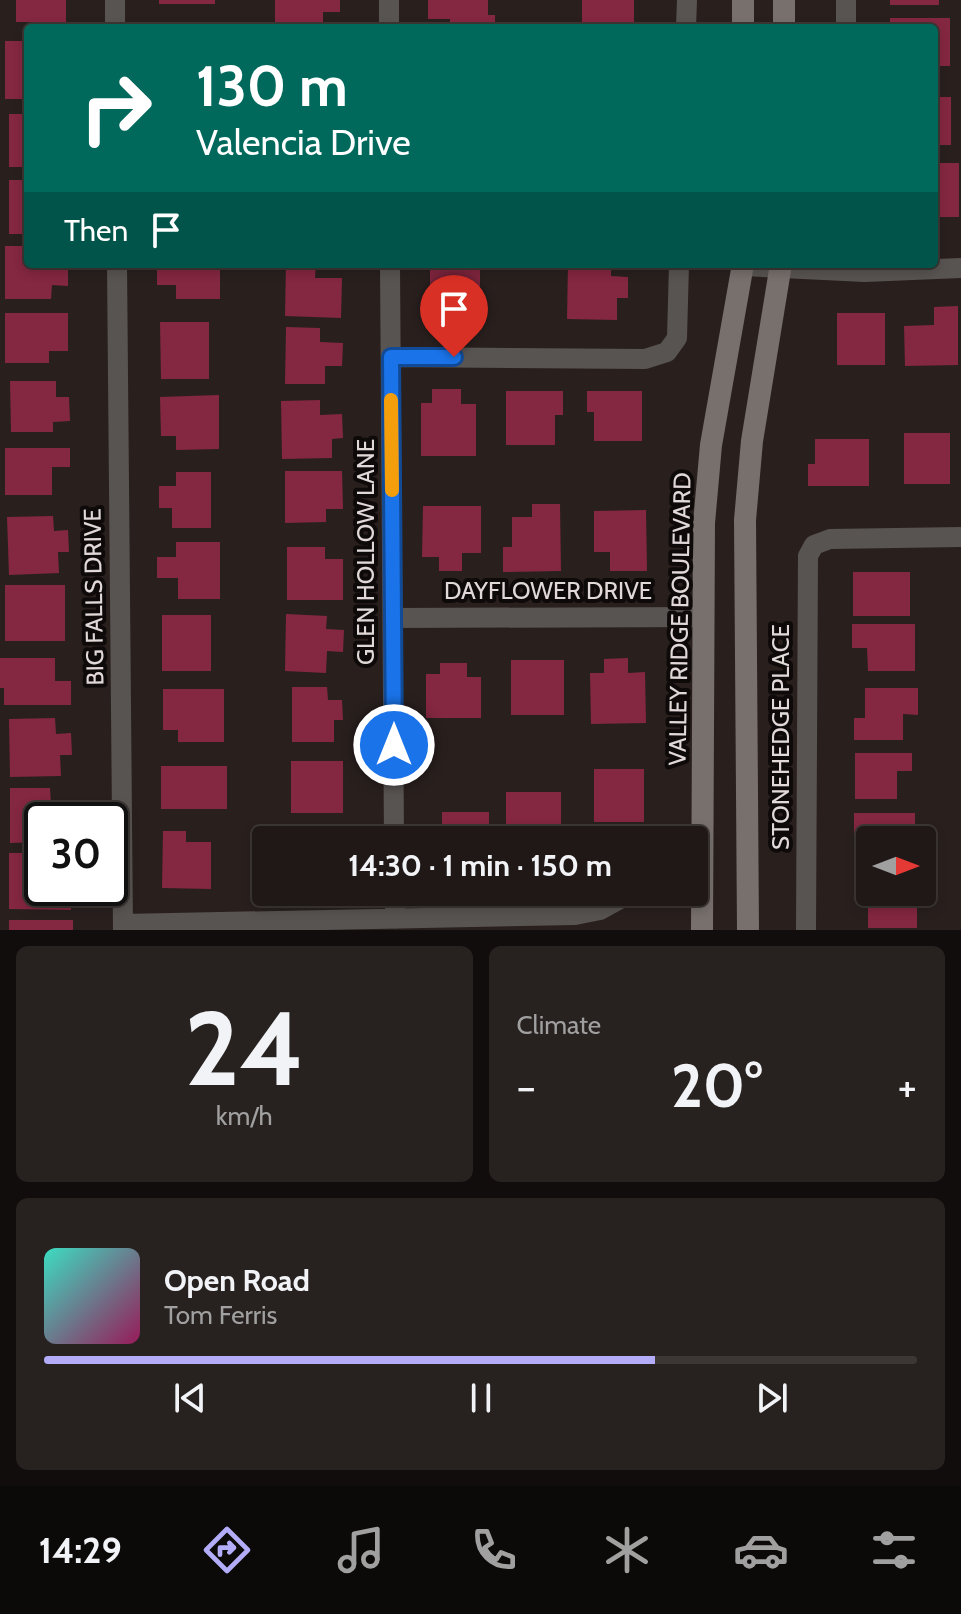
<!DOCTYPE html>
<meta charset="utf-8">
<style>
:root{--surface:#1f1816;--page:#27211f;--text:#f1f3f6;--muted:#a1a0a1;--line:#3c3735;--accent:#b3adf9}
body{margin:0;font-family:Cabin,sans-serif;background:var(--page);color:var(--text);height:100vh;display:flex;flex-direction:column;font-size:30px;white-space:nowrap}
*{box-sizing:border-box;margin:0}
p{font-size:26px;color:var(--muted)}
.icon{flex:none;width:44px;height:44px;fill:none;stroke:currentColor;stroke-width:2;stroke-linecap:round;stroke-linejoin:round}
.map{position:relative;height:930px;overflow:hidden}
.side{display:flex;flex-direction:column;gap:16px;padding:16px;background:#110d0c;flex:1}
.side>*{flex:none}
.top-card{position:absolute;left:24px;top:24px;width:914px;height:244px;border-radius:8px;box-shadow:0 4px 12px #0003,0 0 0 2px var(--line);background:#00695c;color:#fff;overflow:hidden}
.needle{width:52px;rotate:90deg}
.buttons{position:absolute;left:856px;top:826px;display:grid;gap:16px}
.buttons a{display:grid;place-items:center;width:80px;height:80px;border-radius:8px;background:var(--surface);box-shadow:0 4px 12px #0003,0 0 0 2px var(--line);font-size:40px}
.speed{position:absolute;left:24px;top:802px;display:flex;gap:16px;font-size:40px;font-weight:700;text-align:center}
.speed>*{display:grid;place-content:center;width:104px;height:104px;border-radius:50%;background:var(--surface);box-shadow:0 4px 12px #0003,0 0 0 2px var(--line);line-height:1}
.speed .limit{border:4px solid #111;border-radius:12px;background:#fff;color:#111}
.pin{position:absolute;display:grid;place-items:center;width:68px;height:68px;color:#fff;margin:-82px -34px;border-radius:50% 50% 50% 0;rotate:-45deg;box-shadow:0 0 8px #0007}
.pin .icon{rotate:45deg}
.me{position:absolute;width:88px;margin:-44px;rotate:0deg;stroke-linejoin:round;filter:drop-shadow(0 0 6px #0008)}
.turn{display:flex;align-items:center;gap:28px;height:168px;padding:0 40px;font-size:36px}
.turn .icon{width:104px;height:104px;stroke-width:2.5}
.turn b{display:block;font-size:56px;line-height:68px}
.then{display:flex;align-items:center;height:76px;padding:0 40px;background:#0003;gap:16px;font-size:30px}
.big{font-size:60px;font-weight:700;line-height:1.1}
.side .card{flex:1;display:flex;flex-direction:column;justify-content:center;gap:12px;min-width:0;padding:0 28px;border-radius:12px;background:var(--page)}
.side .dial{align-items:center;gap:0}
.dial b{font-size:104px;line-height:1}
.song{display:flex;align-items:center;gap:24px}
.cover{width:96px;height:96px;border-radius:12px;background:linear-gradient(135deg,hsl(170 70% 55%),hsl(330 70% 35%))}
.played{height:8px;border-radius:4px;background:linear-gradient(90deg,var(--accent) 70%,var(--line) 70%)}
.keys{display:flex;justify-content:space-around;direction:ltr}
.heat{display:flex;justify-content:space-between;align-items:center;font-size:44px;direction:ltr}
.side .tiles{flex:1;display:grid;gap:16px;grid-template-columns:1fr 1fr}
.card:last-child{grid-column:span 2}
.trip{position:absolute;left:252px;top:826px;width:456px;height:80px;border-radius:8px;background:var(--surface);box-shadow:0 4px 12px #0003,0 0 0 2px var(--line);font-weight:700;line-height:80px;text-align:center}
.tabs{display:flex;height:128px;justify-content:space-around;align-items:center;background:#0c0a09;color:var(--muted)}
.tabs .icon{width:56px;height:56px}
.tabs .selected{color:var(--accent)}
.tabs b{font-size:36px;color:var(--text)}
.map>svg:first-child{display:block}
.building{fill:#842740}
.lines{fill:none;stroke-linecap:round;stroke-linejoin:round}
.minor{stroke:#585452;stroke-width:20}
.secondary{stroke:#77706d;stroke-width:22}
.route-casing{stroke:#114b97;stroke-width:20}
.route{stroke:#1a73e8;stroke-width:14}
.slow{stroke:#f59e0b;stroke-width:14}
.labels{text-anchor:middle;stroke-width:8;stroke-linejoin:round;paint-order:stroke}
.street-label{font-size:24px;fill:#e0d9d8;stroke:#0f0a0a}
</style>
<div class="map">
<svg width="961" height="930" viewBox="0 0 961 930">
<rect width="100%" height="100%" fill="#29201e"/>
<path class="building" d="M16,0H66V22H16Z
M159,0H215V4H159Z
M275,0H340V12H323V26H275Z
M428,0H488V15H495V28H450V19H428Z
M582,0H634V28H582Z
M890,0H939V5H890Z
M890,18H950V66H934V28H890Z
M5,41H28V99H5Z
M934,97H951V145H934Z
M9,114H28V167H9Z
M934,163H959V217H934Z
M9,180H28V234H9Z
M5,246H28V264H68V286L52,285L51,299H5Z
M157,264H220V299H176V285H157Z
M286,264H316L315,278H342L341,318L285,316Z
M430,264H480V314H430Z
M568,264H611V276L628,277V298H617V320L567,319Z
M958,306V365L905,366L904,326L934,325V307Z
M5,313H68V351H49V363H5Z
M837,313H885V365H837Z
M160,322H209V379H161Z
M286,327L320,328V342L343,343L342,366H325V384H285Z
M10,381H56V397H69L70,421L53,422V432H11Z
M432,389H461V404H476V456H421V403H432Z
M506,391H563V415H555V445H506Z
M587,391H642V441H594V412H587Z
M219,395V449L176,450V436H161L160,397Z
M320,400V415L342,414L343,438L332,439V458L282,459L281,401Z
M904,433H950V484H904Z
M815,439H869V486H808V464H815Z
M5,448H70V467H52V495H5Z
M285,471H342L343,509H326V522L285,523Z
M176,472H211V528H172V508H159V486H176Z
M532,504H560L561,571L503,572V547H512V517H532Z
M423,506H481V553H462V571H439V557H422Z
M646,510L647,571H610V552H594V511Z
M53,516L54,531L68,530L69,552H58L59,573L9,575L7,517Z
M176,542H220V599H178V578H157V557H176Z
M287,547H325V559H343V600H287Z
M853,572H910V616H853Z
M5,585H65V641H5Z
M286,614L327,616L326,629L344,630L343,652L327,651L326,673L285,671Z
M162,615H211V671H162Z
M852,624H915V671H868L867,648H852Z
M0,658H55V681H71V705H4V688H0Z
M628,658V673L645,672L646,723L591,724L590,673H604V659Z
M511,660H564V715H511Z
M440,663H467V677H481V718H426V674H440Z
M292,687H327L328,700H342L343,720H334V742H292Z
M865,688H918V715L903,714V740H854V718H865Z
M163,689H224V742H178V730H163Z
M55,718L56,734L71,733L72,755H60L61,776L10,777L9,719Z
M855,753H912V771H897V799H855Z
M291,761H343V813H291Z
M161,766H227V809H161Z
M594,769H644V822H594Z
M10,788H50L51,804H71V820H42V842L10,843Z
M506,792H561V840H506Z
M442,812H489V840H442Z
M854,813H915V840H873V836H854Z
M163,831H186V842H211V889L162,888Z
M282,832H343V840H282Z
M9,853H42V888H71V910L9,909Z
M854,878H870V892H917V928H868V900H854Z
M9,920H73V930H9Z"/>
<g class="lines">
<path class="minor" d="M115,0V28
M389,0V28
M846,0V28
M686,28L687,0
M117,264L123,930
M390,264L394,840
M743,266L865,272L961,268
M391,357L645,359L667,352L677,338L679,264
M393,618L704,617
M395,892V919
M123,924L575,915L600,910L620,899
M806,930L808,556L814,545L830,539L961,537"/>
<path class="secondary" d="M743,0V28
M784,0V28
M702,930L704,523L711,445L743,264
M748,930L745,520L752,441L781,264"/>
</g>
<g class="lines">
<g class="route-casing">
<path id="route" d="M394,745L391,357H454"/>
</g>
<use href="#route" class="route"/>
<path class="slow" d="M391,400L392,490"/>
</g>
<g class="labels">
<g class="street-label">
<text transform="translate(366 552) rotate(-90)" y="8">GLEN HOLLOW LANE</text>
<text x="548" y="599">DAYFLOWER DRIVE</text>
<text transform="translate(94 597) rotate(-91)" y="8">BIG FALLS DRIVE</text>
<text transform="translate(680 619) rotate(-89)" y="8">VALLEY RIDGE BOULEVARD</text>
<text transform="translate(781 737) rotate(-90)" y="8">STONEHEDGE PLACE</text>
</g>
</g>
</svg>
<div class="buttons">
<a><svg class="needle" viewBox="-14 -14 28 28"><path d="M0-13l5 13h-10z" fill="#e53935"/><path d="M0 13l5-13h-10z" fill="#a1a0a1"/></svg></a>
</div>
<div class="speed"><div class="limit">30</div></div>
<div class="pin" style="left:454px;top:357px;background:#d93025"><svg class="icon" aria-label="arrive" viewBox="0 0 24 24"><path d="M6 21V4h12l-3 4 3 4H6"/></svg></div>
<svg class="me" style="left:394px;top:745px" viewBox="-20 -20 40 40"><circle r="17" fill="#1a73e8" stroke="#fff" stroke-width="3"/><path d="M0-11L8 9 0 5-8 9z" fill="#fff"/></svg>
<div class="trip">14:30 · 1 min · 150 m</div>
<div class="top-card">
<div class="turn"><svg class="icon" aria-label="right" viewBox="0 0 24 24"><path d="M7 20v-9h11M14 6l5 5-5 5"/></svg><div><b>130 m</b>Valencia Drive</div></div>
<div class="then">Then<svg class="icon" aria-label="arrive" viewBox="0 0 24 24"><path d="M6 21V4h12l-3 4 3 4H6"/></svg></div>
</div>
</div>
<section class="side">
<div class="tiles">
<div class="card dial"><b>24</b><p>km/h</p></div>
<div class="card"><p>Climate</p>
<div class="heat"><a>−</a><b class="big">20°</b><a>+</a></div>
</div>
<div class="card">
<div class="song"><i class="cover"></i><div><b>Open Road</b><p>Tom Ferris</p></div></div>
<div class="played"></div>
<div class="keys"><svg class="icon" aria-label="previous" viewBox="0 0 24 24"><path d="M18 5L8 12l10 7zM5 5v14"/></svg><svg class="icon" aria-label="pause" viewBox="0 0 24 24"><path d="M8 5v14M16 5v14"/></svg><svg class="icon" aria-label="next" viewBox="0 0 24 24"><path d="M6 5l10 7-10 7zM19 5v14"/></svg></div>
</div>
</div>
</section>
<nav class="tabs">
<b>14:29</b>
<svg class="icon selected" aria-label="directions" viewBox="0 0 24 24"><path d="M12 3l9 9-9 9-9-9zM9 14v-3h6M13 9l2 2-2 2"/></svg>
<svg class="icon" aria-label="music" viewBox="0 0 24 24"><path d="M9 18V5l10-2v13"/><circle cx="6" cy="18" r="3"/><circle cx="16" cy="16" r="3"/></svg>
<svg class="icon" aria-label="phone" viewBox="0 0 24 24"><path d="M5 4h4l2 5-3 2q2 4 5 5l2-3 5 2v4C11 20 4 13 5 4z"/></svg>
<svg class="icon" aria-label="climate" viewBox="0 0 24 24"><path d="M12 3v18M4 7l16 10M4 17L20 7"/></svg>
<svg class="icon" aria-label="car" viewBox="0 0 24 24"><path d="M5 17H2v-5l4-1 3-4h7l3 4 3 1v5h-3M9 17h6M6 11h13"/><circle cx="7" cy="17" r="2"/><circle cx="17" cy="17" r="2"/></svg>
<svg class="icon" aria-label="filters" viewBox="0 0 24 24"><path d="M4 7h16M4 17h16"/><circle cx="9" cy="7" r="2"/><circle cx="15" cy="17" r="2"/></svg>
</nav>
